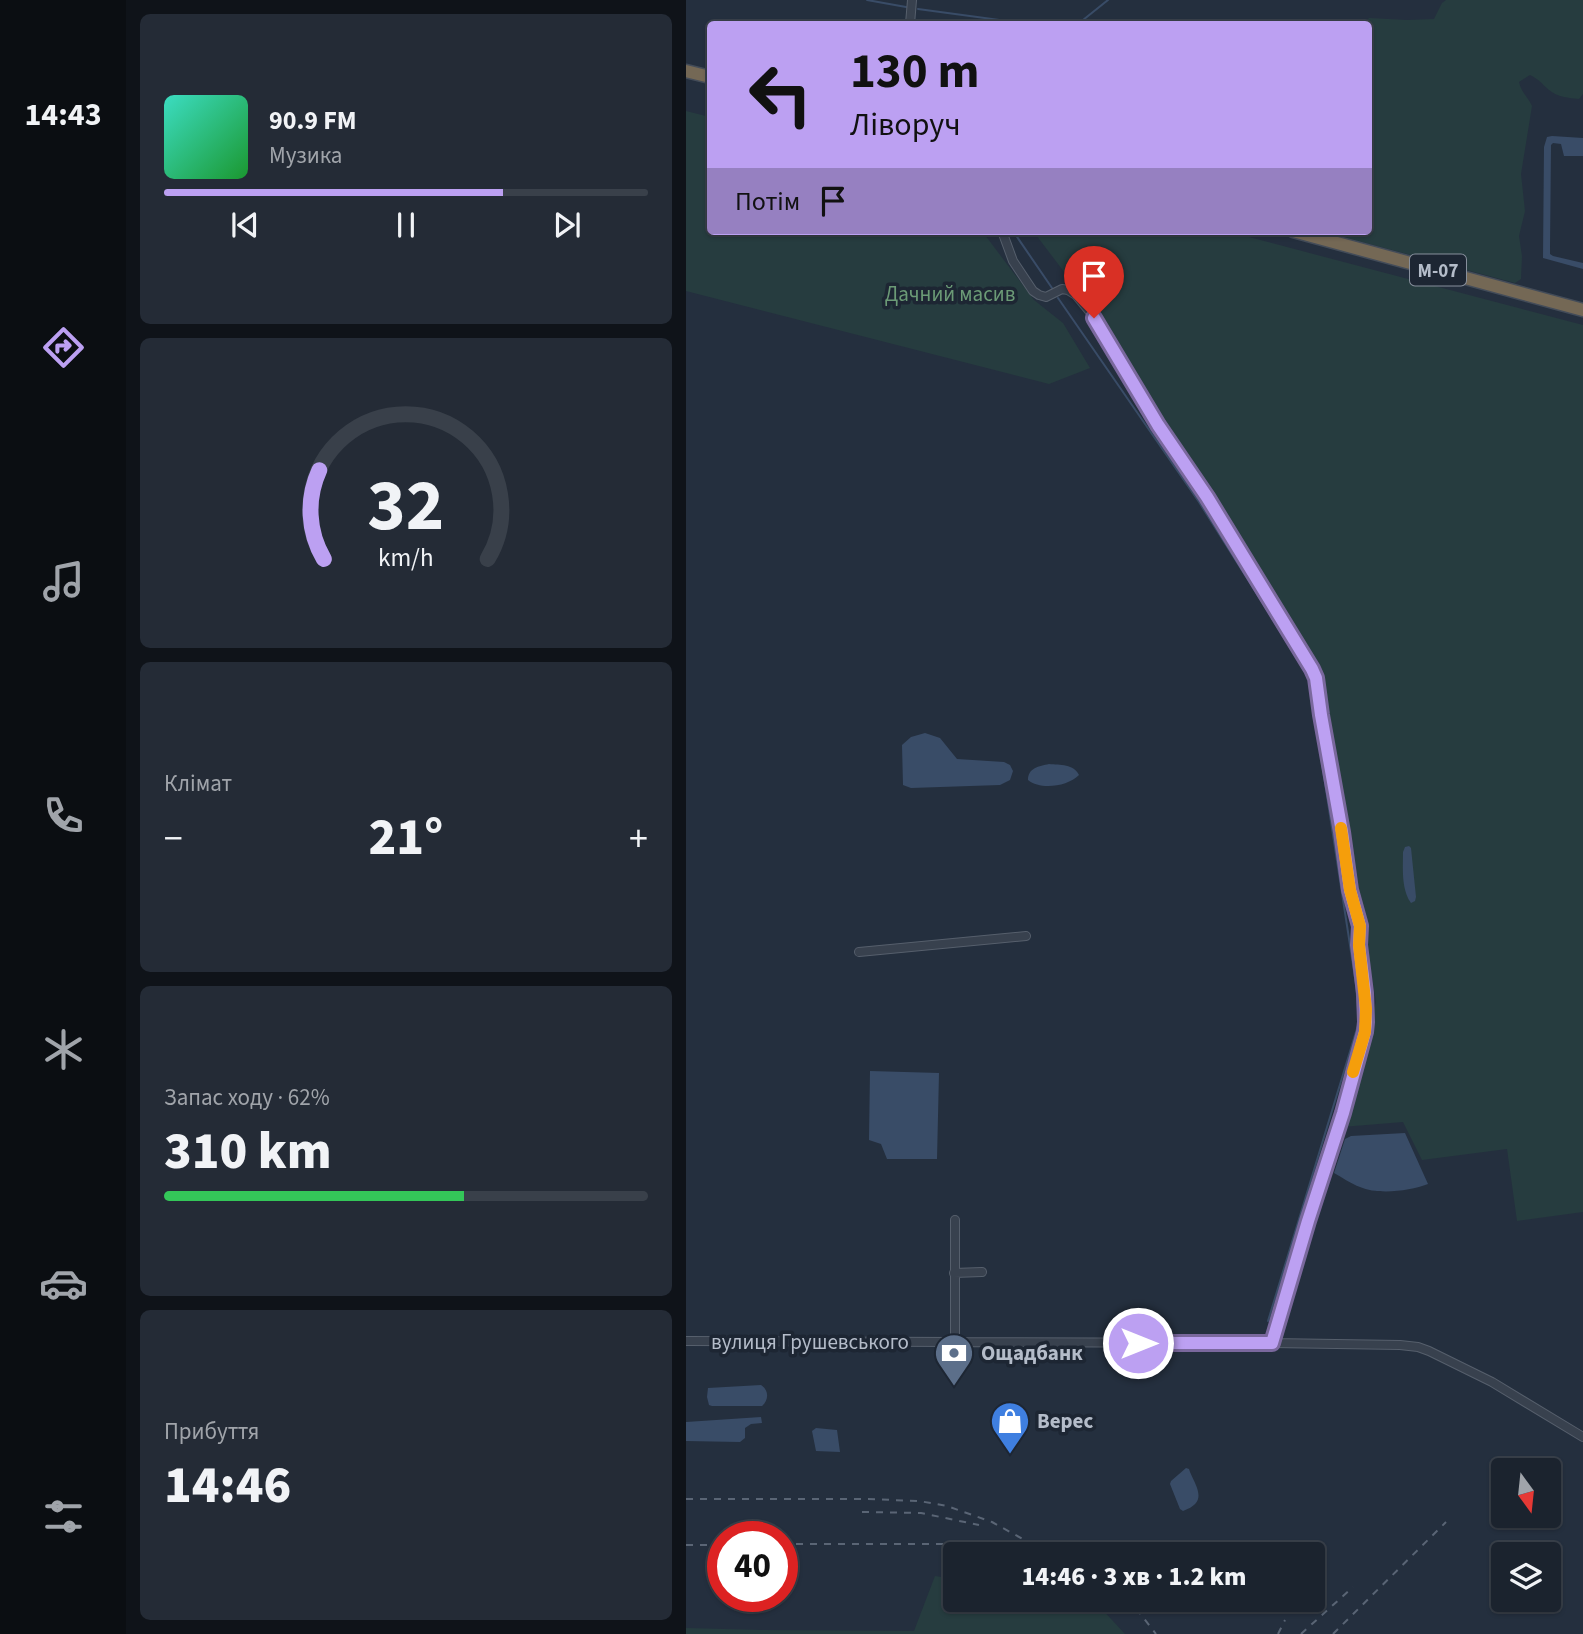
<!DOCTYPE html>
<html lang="uk">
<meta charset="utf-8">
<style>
:root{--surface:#1b232e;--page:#242b36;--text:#f1f3f6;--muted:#a0a4aa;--line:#39404a;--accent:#bca0f2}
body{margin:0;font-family:"Source Sans 3",sans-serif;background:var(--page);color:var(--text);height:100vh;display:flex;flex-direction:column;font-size:26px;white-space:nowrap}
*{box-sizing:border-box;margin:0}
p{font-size:23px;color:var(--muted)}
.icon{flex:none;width:38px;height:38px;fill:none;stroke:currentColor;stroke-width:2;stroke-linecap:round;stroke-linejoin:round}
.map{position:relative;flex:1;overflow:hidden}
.sheet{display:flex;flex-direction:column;gap:14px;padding:14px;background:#0f1319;width:560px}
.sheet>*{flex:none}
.top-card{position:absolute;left:21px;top:21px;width:665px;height:214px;border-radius:7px;box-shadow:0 2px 5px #0004,0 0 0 2px var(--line);background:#bca0f2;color:#111;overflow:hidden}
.needle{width:46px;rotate:165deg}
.controls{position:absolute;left:805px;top:1458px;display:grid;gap:14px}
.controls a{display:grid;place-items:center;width:70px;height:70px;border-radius:7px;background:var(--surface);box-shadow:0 2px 5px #0004,0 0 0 2px var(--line);font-size:35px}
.speed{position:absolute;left:21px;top:1521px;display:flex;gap:14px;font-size:35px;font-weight:700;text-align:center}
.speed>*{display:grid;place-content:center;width:91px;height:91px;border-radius:50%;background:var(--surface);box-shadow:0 2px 5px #0004,0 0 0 2px var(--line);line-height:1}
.speed .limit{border:10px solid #d22;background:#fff;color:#111}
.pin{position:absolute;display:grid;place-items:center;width:60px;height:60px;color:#fff;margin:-72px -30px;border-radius:50% 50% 50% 0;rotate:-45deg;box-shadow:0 0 7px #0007}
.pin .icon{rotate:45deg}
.me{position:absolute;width:77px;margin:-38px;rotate:90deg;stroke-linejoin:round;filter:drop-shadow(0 0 5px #0008)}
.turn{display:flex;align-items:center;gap:24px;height:147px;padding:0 28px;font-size:32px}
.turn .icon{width:91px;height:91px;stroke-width:2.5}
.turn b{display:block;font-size:49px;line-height:60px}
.then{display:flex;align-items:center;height:66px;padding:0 28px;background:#0003;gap:14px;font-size:26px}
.big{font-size:52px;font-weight:800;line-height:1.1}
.sheet .widget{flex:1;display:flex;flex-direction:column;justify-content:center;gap:10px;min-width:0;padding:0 24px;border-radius:10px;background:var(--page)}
.sheet .dial{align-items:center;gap:0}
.dial svg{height:182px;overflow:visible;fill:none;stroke:var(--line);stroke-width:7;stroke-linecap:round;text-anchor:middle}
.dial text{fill:var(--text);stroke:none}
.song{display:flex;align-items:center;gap:21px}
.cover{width:84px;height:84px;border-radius:10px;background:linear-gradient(135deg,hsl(170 70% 55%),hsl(130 70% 35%))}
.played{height:7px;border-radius:4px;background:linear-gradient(90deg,var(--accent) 70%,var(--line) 70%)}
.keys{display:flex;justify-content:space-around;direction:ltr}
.heat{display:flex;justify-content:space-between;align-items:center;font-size:38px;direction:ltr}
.charge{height:10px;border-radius:5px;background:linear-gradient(90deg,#34c759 62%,var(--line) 0)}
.trip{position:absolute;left:257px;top:1542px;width:382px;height:70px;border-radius:7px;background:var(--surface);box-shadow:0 2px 5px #0004,0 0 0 2px var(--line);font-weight:800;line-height:70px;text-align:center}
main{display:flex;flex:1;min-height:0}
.menu{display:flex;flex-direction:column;width:126px;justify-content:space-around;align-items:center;background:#0b0e12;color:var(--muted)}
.menu .icon{width:49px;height:49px}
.menu .on{color:var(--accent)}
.menu b{font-size:32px;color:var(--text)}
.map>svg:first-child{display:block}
.green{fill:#263c3f}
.water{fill:#394c67}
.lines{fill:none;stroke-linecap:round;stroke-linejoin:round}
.stream{stroke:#394c67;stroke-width:2}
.minor-casing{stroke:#565f6c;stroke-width:10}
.highway-casing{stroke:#434c59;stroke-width:15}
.minor{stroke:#38414e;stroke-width:8}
.highway{stroke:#746855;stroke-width:12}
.rail{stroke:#5a6575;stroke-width:2;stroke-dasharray:7 7;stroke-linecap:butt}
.route-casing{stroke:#7a689d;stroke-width:18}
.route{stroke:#bca0f2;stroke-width:12}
.slow{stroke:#f59e0b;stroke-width:12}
.labels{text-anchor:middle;stroke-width:7;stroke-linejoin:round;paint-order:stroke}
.shield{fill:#1d2633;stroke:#878f9c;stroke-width:2}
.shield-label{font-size:19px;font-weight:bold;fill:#b4bcc9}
.park-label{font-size:21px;fill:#6b9a76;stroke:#1d2633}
.street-label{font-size:21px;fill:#b4bcc9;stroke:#1d2633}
.poi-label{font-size:21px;font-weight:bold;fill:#b4bcc9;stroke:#1d2633;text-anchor:start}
</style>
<main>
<nav class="menu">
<b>14:43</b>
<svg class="icon on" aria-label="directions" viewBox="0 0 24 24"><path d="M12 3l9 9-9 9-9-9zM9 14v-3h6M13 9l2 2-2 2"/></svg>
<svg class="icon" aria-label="music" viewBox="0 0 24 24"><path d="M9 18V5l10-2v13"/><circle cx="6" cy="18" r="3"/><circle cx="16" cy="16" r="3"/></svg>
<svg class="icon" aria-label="phone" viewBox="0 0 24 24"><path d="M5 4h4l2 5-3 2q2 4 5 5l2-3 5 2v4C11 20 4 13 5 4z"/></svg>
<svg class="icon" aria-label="climate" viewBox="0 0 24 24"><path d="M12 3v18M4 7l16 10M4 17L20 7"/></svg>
<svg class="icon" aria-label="car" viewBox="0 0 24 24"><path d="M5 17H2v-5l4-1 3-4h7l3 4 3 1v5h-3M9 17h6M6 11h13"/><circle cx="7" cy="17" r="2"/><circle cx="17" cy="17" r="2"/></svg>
<svg class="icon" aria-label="filters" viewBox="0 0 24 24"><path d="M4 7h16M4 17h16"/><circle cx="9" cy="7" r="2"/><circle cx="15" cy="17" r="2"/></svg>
</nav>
<section class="sheet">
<div class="widget">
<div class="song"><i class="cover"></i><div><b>90.9 FM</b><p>Музика</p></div></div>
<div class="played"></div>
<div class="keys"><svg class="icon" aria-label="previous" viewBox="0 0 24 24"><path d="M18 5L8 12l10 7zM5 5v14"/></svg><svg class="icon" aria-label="pause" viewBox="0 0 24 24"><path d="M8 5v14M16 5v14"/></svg><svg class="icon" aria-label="next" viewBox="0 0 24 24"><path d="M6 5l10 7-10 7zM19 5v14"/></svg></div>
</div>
<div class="widget dial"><svg viewBox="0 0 100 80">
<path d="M14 69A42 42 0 1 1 86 69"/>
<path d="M14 69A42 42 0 0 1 12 30" stroke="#bca0f2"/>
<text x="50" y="56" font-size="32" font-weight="700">32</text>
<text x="50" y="72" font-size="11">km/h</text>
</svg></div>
<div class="widget"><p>Клімат</p>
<div class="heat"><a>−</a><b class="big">21°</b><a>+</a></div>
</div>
<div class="widget"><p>Запас ходу · 62%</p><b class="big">310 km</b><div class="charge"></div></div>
<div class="widget"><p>Прибуття</p><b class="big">14:46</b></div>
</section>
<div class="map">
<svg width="897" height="1634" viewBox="0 0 897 1634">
<rect width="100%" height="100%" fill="#242f3e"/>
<path class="green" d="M760,0H897V94L893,99C883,98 871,97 863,90C854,82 855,81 844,75L833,82C835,92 842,97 846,106L835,174L839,211L833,236L836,256L835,279L829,283L635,231H682V24H678L683,18L721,20L748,19L756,3Z
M0,111L24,117V231H296L348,300L377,323L404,368L363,384L0,291Z
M347,231H540L897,325V1212L831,1221L821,1149L736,1160L717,1122L656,1127L690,1002L639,698L633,667L399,295L388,285Z
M249,1576L269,1579L270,1600H398L413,1606L439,1634H0V1628L77,1630L228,1631Z"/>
<path class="water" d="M866,136L897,138V156H878L875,144L867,143L865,145L864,247V254L867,256L897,263V269L857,258L858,147L861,137Z
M239,733L254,738L271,759L318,762L324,765L327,771L324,780L314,785L225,788L217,785L216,745L225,737Z
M363,764C374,765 388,764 393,775C381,787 354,790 342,780C342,768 353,766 363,764Z
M723,846L725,848L730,897L729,901L725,903C715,889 717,868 717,852L719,847Z
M184,1071L253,1073L251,1159H201L195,1144L183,1140Z
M719,1133L742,1184C724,1191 692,1195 674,1187C665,1184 656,1177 648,1173L659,1139L665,1136Z
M75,1385C83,1390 83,1400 76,1406H26L23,1405L21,1397L22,1388Z
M75,1417L76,1423L65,1424L59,1428V1438L54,1442L0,1441V1422Z
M130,1428L151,1430L154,1452L130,1451L126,1431Z
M500,1468L503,1469L504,1472C512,1490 521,1502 497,1511L494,1509L484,1484L485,1481Z"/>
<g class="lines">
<path class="stream" d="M181,0L220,7
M232,9L344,24
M392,24L422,0
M327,231L366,288
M372,298L513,502L620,672L623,679L670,984L673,1022L582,1321"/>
<g class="minor-casing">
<path id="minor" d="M224,24L226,0
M316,231L327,261L347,291L353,295L360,297L376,289L382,290L390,295L409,318L472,425L521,497L626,669L630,678L635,715L656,832L664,890L674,926L673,945L680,1009L679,1032L657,1113L622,1221L586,1343
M173,952L340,936
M269,1220V1343
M268,1273L296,1272
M0,1341L586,1343L714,1345L732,1347L743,1351L806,1382L897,1437"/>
</g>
<g class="highway-casing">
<path id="highway" d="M0,71L24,77
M607,231L897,310"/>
</g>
<use href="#minor" class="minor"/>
<use href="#highway" class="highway"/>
<path class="rail" d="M0,1499H180L233,1501L261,1506L306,1522L364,1554
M176,1512L235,1513L293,1525
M96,1544H306L325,1545L345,1550
M0,1545H37
M439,1600L453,1612L470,1634
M592,1634L599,1620
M615,1634L667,1587
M647,1634L760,1522"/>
</g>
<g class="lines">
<g class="route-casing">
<path id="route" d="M408,318L472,425L521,497L626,669L630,678L635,715L656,832L664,890L674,926L673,945L679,993L680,1022L679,1032L657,1113L622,1221L586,1343H452"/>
</g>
<use href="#route" class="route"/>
<path class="slow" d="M655,828L664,890L674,926L673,945L680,1009L679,1032L667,1072"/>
</g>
<defs>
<g id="bank-pin" transform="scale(2.0125)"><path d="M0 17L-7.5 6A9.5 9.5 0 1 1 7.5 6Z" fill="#5c6f8a" stroke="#1d2633"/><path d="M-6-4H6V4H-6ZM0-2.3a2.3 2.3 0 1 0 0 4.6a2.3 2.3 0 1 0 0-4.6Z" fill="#fff"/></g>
<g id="shop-pin" transform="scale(2.0125)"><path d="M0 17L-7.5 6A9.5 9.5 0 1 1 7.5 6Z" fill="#3f7fe0" stroke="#1d2633"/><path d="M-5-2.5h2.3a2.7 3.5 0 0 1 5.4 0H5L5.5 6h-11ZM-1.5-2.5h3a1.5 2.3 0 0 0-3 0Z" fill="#fff"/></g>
</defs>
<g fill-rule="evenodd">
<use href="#bank-pin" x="268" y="1353"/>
<use href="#shop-pin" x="324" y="1421"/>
</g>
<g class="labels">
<rect class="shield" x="724" y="254.5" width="56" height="31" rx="5"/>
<g class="shield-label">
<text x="752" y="277">М-07</text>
</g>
<g class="park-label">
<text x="264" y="301">Дачний масив</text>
</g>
<g class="street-label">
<text x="124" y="1349">вулиця Грушевського</text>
</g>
<g class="poi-label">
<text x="295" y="1360">Ощадбанк</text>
<text x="351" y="1428">Верес</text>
</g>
</g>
</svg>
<div class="controls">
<a><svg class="needle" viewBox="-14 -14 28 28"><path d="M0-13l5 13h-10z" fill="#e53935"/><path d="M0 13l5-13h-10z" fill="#a0a4aa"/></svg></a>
<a><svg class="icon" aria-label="layers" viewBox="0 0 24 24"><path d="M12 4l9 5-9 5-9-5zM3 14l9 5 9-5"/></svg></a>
</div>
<div class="speed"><div class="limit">40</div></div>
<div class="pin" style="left:408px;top:318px;background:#d93025"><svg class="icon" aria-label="arrive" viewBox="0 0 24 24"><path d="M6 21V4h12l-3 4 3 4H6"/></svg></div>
<svg class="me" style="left:452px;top:1343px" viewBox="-20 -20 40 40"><circle r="17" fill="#bca0f2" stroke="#fff" stroke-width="3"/><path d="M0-11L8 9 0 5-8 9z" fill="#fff"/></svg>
<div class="trip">14:46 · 3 хв · 1.2 km</div>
<div class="top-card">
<div class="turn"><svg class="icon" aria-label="left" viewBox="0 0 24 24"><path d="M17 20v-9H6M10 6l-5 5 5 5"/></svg><div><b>130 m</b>Ліворуч</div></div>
<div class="then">Потім<svg class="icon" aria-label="arrive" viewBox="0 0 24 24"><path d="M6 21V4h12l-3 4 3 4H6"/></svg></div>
</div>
</div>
</main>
